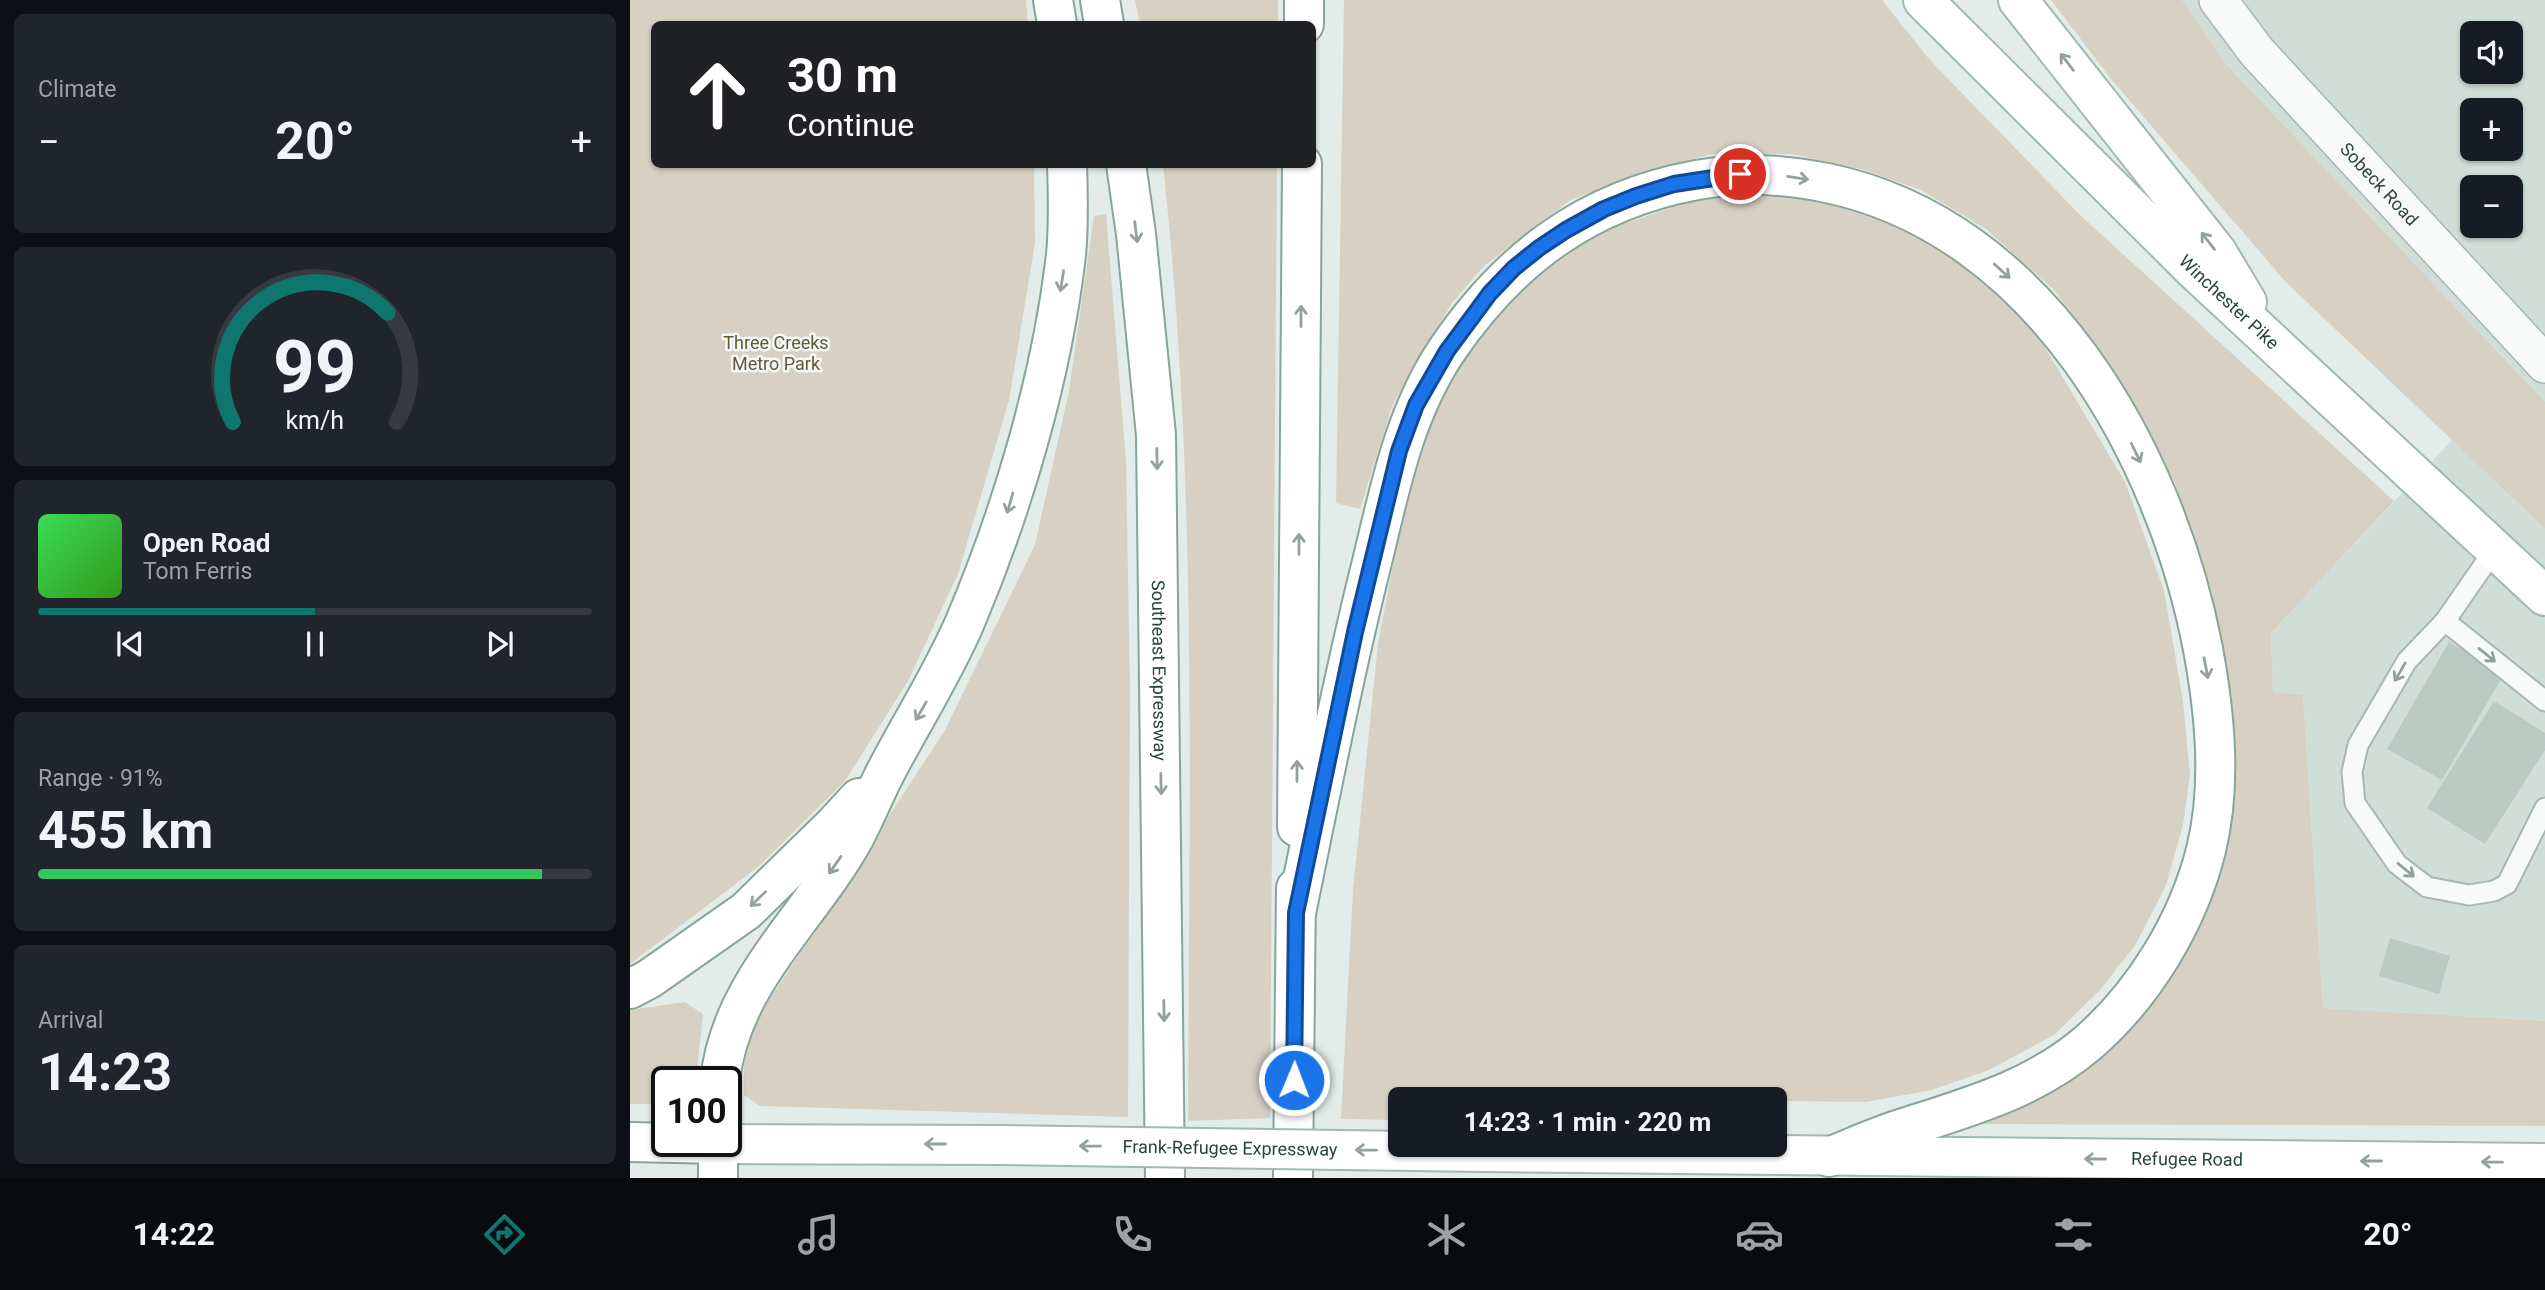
<!DOCTYPE html>
<meta charset="utf-8">
<style>
:root{--surface:#171b24;--page:#20242c;--text:#f1f3f6;--muted:#9ea1a6;--line:#363941;--accent:#0f766e}
body{margin:0;font-family:Roboto,sans-serif;background:var(--page);color:var(--text);height:100vh;display:flex;flex-direction:column;font-size:26px;white-space:nowrap}
*{box-sizing:border-box;margin:0}
p{font-size:23px;color:var(--muted)}
.icon{flex:none;width:38px;height:38px;fill:none;stroke:currentColor;stroke-width:2;stroke-linecap:round;stroke-linejoin:round}
.map{position:relative;flex:1;overflow:hidden}
.panel{display:flex;flex-direction:column;gap:14px;padding:14px;background:#0d0f14;width:630px}
.panel>*{flex:none}
.hud{position:absolute;left:21px;top:21px;width:665px;height:147px;border-radius:10px;box-shadow:0 2px 5px #0004;background:#202124;color:#fff;overflow:hidden}
.fabs{position:absolute;left:1830px;top:21px;display:grid;gap:14px}
.fabs a{display:grid;place-items:center;width:63px;height:63px;border-radius:10px;background:var(--surface);box-shadow:0 2px 5px #0004;font-size:35px}
.speed{position:absolute;left:21px;top:1066px;display:flex;gap:14px;font-size:35px;font-weight:700;text-align:center}
.speed>*{display:grid;place-content:center;width:91px;height:91px;border-radius:50%;background:var(--surface);box-shadow:0 2px 5px #0004;line-height:1}
.speed .limit{border:4px solid #111;border-radius:10px;background:#fff;color:#111}
.pin{position:absolute;display:grid;place-items:center;width:60px;height:60px;color:#fff;margin:-30px;border:4px solid #fff;border-radius:50%;box-shadow:0 2px 7px #0007}
.me{position:absolute;width:77px;margin:-38px;rotate:1deg;stroke-linejoin:round;filter:drop-shadow(0 0 5px #0008)}
.turn{display:flex;align-items:center;gap:24px;height:147px;padding:0 21px;font-size:32px}
.turn .icon{width:91px;height:91px;stroke-width:2.5}
.turn b{display:block;font-size:49px;line-height:60px}
.big{font-size:52px;font-weight:700;line-height:1.1}
.panel .widget{flex:1;display:flex;flex-direction:column;justify-content:center;gap:10px;min-width:0;padding:0 24px;border-radius:10px;background:var(--page)}
.panel .dial{align-items:center;gap:0}
.dial svg{height:182px;overflow:visible;fill:none;stroke:var(--line);stroke-width:7;stroke-linecap:round;text-anchor:middle}
.dial text{fill:var(--text);stroke:none}
.song{display:flex;align-items:center;gap:21px}
.cover{width:84px;height:84px;border-radius:10px;background:linear-gradient(135deg,hsl(130 70% 55%),hsl(110 70% 35%))}
.played{height:7px;border-radius:4px;background:linear-gradient(90deg,var(--accent) 50%,var(--line) 50%)}
.keys{display:flex;justify-content:space-around;direction:ltr}
.heat{display:flex;justify-content:space-between;align-items:center;font-size:38px;direction:ltr}
.charge{height:10px;border-radius:5px;background:linear-gradient(90deg,#34c759 91%,var(--line) 0)}
.trip{position:absolute;left:758px;top:1087px;width:399px;height:70px;border-radius:10px;background:var(--surface);box-shadow:0 2px 5px #0004;font-weight:700;line-height:70px;text-align:center}
.menu{display:flex;height:112px;justify-content:space-around;align-items:center;background:#090b0e;color:var(--muted)}
.menu .icon{width:49px;height:49px}
.menu .on{color:var(--accent)}
.menu b{font-size:32px;color:var(--text)}
main{display:flex;flex:1;min-height:0}
.map>svg:first-child{display:block}
.built{fill:#d1ded8;fill-rule:evenodd}
.green{fill:#d7d1c4}
.building{fill:#bacbc3}
.lines{fill:none;stroke-linecap:round;stroke-linejoin:round}
.service-casing{stroke:#a7b7b1;stroke-width:23}
.minor-casing{stroke:#a7b7b1;stroke-width:40}
.primary-casing{stroke:#a1b9af;stroke-width:42}
.motorway-casing{stroke:#89a499;stroke-width:42}
.service{stroke:#f7faf9;stroke-width:19}
.minor{stroke:#f7faf9;stroke-width:37}
.primary{stroke:#fff;stroke-width:38}
.motorway{stroke:#fff;stroke-width:38}
.primary-bridge-casing{stroke:#a1b9af;stroke-width:42;stroke-linecap:butt}
.primary-bridge{stroke:#fff;stroke-width:38}
.oneway{stroke:#94a29d}
.oneway2{stroke:#90a09a}
.route-casing{stroke:#114b97;stroke-width:18}
.route{stroke:#1a73e8;stroke-width:12}
.labels{text-anchor:middle;stroke-width:5;stroke-linejoin:round;paint-order:stroke}
.street-label{font-size:18px;fill:#29463b;stroke:#f3f9f7}
.park-label{font-size:18px;fill:#635935;stroke:#f3f9f7}
</style>
<main>
<section class="panel">
<div class="widget"><p>Climate</p>
<div class="heat"><a>−</a><b class="big">20°</b><a>+</a></div>
</div>
<div class="widget dial"><svg viewBox="0 0 100 80">
<path d="M14 69A42 42 0 1 1 86 69"/>
<path d="M14 69A42 42 0 0 1 82 21" stroke="#0f766e"/>
<text x="50" y="56" font-size="32" font-weight="700">99</text>
<text x="50" y="72" font-size="11">km/h</text>
</svg></div>
<div class="widget">
<div class="song"><i class="cover"></i><div><b>Open Road</b><p>Tom Ferris</p></div></div>
<div class="played"></div>
<div class="keys"><svg class="icon" aria-label="previous" viewBox="0 0 24 24"><path d="M18 5L8 12l10 7zM5 5v14"/></svg><svg class="icon" aria-label="pause" viewBox="0 0 24 24"><path d="M8 5v14M16 5v14"/></svg><svg class="icon" aria-label="next" viewBox="0 0 24 24"><path d="M6 5l10 7-10 7zM19 5v14"/></svg></div>
</div>
<div class="widget"><p>Range · 91%</p><b class="big">455 km</b><div class="charge"></div></div>
<div class="widget"><p>Arrival</p><b class="big">14:23</b></div>
</section>
<div class="map">
<svg width="1915" height="1178" viewBox="0 0 1915 1178">
<rect width="100%" height="100%" fill="#e3ece8"/>
<path class="built" d="M1552,0H1915V402L1595,63ZM1843,33H1881V72H1843ZM1843,110H1881V149H1843ZM1843,187H1881V226H1843Z
M1822,440L1915,529V1021L1693,1008L1673,695L1643,692L1641,633Z"/>
<path class="green" d="M0,0H396L398,24H24V164L404,165L405,243L379,400L328,574L278,681L215,781L128,867L0,964Z
M505,0H648V24H510Z
M714,0H1252L1299,59L1450,215L1764,501L1641,633L1643,692L1673,695L1693,1008L1915,1021V1126L1341,1124L1446,1075L1596,847L1606,785L1600,687L1582,593L1545,483L1487,375L1424,290L1356,229L1291,190L1234,170L1162,154H1083L1012,172L939,201L854,266L822,303L762,406L730,509L706,503Z
M1421,0H1552L1595,63L1915,402V529L1655,281L1481,79Z
M533,165H647L640,1118L558,1121C559,802 568,482 533,165Z
M1164,195L1230,205L1299,240L1363,283L1410,339L1495,482L1534,590L1553,701L1560,774L1553,825L1536,885L1506,944L1470,990L1424,1035L1359,1070L1302,1090L1236,1102L1145,1101L1144,1099H770V1120L711,1119L723,890L748,643L785,452L811,389L885,290L967,233L1064,200Z
M476,214L496,461L500,687L498,1117L130,1106L114,1095V1065L125,1022L315,730L405,545L439,391L464,216Z
M55,1002L73,1014L66,1081L37,1082V1104H0V1010Z"/>
<path class="building" d="M1819,642L1874,674L1812,780L1757,749Z
M1864,701L1915,733V750L1855,844L1797,808Z
M1760,938L1820,956L1809,994L1749,976Z"/>
<g class="lines">
<g class="service-casing">
<path id="service" d="M1865,549L1815,621L1915,701
M1815,621L1777,661L1728,745L1722,772L1725,803L1767,864L1797,887L1839,895L1864,891L1877,884L1915,808"/>
</g>
<g class="minor-casing">
<g id="minor">
<path id="s1" d="M1588,0L1627,52L1915,364"/>
</g>
</g>
<g class="primary-casing">
<g id="primary">
<path id="s2" d="M1293,0L1562,268L1915,596"/>
<path d="M1388,0L1587,252L1617,302"/>
<path d="M88,1144L374,1145"/>
<path id="s3" d="M853,1152L1915,1163"/>
</g>
</g>
<g class="motorway-casing">
<g id="motorway">
<path d="M423,0L427,24"/>
<path d="M470,0L474,24"/>
<path d="M674,24V0"/>
<path id="s4" d="M496,164L506,234L526,435L535,1178"/>
<path d="M667,827L672,164"/>
<path d="M666,913C690,796 713,678 742,562C760,488 774,414 817,350C879,259 957,200 1067,180C1112,172 1152,174 1197,183C1409,227 1535,451 1573,649C1585,714 1592,785 1576,850C1558,922 1514,994 1459,1042C1406,1088 1342,1106 1277,1127C1250,1135 1224,1147 1199,1157"/>
<path d="M0,989L19,979L116,911L205,824L229,798"/>
<path d="M90,1082C99,984 179,919 224,838C237,814 247,787 261,762C286,715 314,671 335,622C383,509 422,376 436,255C439,225 438,194 437,164"/>
<path d="M0,1142L88,1144"/>
<path d="M88,1178V1141"/>
<path d="M663,1178L666,888"/>
</g>
</g>
<use href="#service" class="service"/>
<use href="#minor" class="minor"/>
<use href="#primary" class="primary"/>
<use href="#motorway" class="motorway"/>
<g class="primary-bridge-casing">
<g id="primary-bridge">
<path id="s5" d="M374,1145L853,1152"/>
</g>
</g>
<use href="#primary-bridge" class="primary-bridge"/>
</g>
<defs><path id="oneway-shaft" d="M-6 0H5M1.5-3L5.5 0L1.5 3" fill="none" stroke-width="1.6" stroke-linecap="round" stroke-linejoin="round" transform="scale(1.75)"/></defs>
<g class="oneway">
<use href="#oneway-shaft" transform="translate(1437 62) rotate(-128)"/>
<use href="#oneway-shaft" transform="translate(1168 178) rotate(9)"/>
<use href="#oneway-shaft" transform="translate(506 232) rotate(83)"/>
<use href="#oneway-shaft" transform="translate(1578 241) rotate(-128)"/>
<use href="#oneway-shaft" transform="translate(1372 271) rotate(42)"/>
<use href="#oneway-shaft" transform="translate(432 281) rotate(99)"/>
<use href="#oneway-shaft" transform="translate(671 316) rotate(-90)"/>
<use href="#oneway-shaft" transform="translate(1506 453) rotate(64)"/>
<use href="#oneway-shaft" transform="translate(527 459) rotate(89)"/>
<use href="#oneway-shaft" transform="translate(380 503) rotate(106)"/>
<use href="#oneway-shaft" transform="translate(669 544) rotate(-90)"/>
<use href="#oneway-shaft" transform="translate(1576 668) rotate(79)"/>
<use href="#oneway-shaft" transform="translate(291 711) rotate(120)"/>
<use href="#oneway-shaft" transform="translate(667 771) rotate(-90)"/>
<use href="#oneway-shaft" transform="translate(531 784) rotate(89)"/>
<use href="#oneway-shaft" transform="translate(205 865) rotate(125)"/>
<use href="#oneway-shaft" transform="translate(128 899) rotate(136)"/>
<use href="#oneway-shaft" transform="translate(534 1011) rotate(89)"/>
<use href="#oneway-shaft" transform="translate(305 1144) rotate(-180)"/>
<use href="#oneway-shaft" transform="translate(460 1146) rotate(-179)"/>
<use href="#oneway-shaft" transform="translate(736 1150) rotate(-179)"/>
<use href="#oneway-shaft" transform="translate(1465 1159) rotate(-180)"/>
<use href="#oneway-shaft" transform="translate(1741 1161) rotate(-180)"/>
<use href="#oneway-shaft" transform="translate(1862 1162) rotate(-179)"/>
</g>
<g class="oneway2">
<use href="#oneway-shaft" transform="translate(1857 655) rotate(39)"/>
<use href="#oneway-shaft" transform="translate(1770 672) rotate(120)"/>
<use href="#oneway-shaft" transform="translate(1776 870) rotate(39)"/>
</g>
<g class="lines">
<g class="route-casing">
<path id="route" d="M664,1080L666,913L725,632L769,451L786,405L817,351L860,293L884,268L909,248L936,230L974,209L1006,196L1044,184L1110,174"/>
</g>
<use href="#route" class="route"/>
</g>
<g class="labels">
<g class="street-label">
<text dy="6" stroke="none"><textPath href="#s1" startOffset="245">Sobeck Road</textPath></text>
<text dy="6" stroke="none"><textPath href="#s2" startOffset="430">Winchester Pike</textPath></text>
<text dy="6" stroke="none"><textPath href="#s4" startOffset="508">Southeast Expressway</textPath></text>
<text dy="6" stroke="none"><textPath href="#s5" startOffset="226">Frank-Refugee Expressway</textPath></text>
<text dy="6" stroke="none"><textPath href="#s3" startOffset="704">Refugee Road</textPath></text>
</g>
<g class="park-label">
<text x="146" y="349">Three Creeks<tspan x="146" dy="21">Metro Park</tspan></text>
</g>
</g>
</svg>
<div class="fabs">
<a><svg class="icon" aria-label="sound" viewBox="0 0 24 24"><path d="M4 9h4l5-4v14l-5-4H4zM17 9q2 3 0 6"/></svg></a>
<a>+</a>
<a>−</a>
</div>
<div class="speed"><div class="limit">100</div></div>
<div class="pin" style="left:1110px;top:174px;background:#d93025"><svg class="icon" aria-label="arrive" viewBox="0 0 24 24"><path d="M6 21V4h12l-3 4 3 4H6"/></svg></div>
<svg class="me" style="left:664px;top:1080px" viewBox="-20 -20 40 40"><circle r="17" fill="#1a73e8" stroke="#fff" stroke-width="3"/><path d="M0-11L8 9 0 5-8 9z" fill="#fff"/></svg>
<div class="trip">14:23 · 1 min · 220 m</div>
<div class="hud">
<div class="turn"><svg class="icon" aria-label="ahead" viewBox="0 0 24 24"><path d="M12 20V5M6 11l6-6 6 6"/></svg><div><b>30 m</b>Continue</div></div>
</div>
</div>
</main>
<nav class="menu">
<b>14:22</b>
<svg class="icon on" aria-label="directions" viewBox="0 0 24 24"><path d="M12 3l9 9-9 9-9-9zM9 14v-3h6M13 9l2 2-2 2"/></svg>
<svg class="icon" aria-label="music" viewBox="0 0 24 24"><path d="M9 18V5l10-2v13"/><circle cx="6" cy="18" r="3"/><circle cx="16" cy="16" r="3"/></svg>
<svg class="icon" aria-label="phone" viewBox="0 0 24 24"><path d="M5 4h4l2 5-3 2q2 4 5 5l2-3 5 2v4C11 20 4 13 5 4z"/></svg>
<svg class="icon" aria-label="climate" viewBox="0 0 24 24"><path d="M12 3v18M4 7l16 10M4 17L20 7"/></svg>
<svg class="icon" aria-label="car" viewBox="0 0 24 24"><path d="M5 17H2v-5l4-1 3-4h7l3 4 3 1v5h-3M9 17h6M6 11h13"/><circle cx="7" cy="17" r="2"/><circle cx="17" cy="17" r="2"/></svg>
<svg class="icon" aria-label="filters" viewBox="0 0 24 24"><path d="M4 7h16M4 17h16"/><circle cx="9" cy="7" r="2"/><circle cx="15" cy="17" r="2"/></svg>
<b>20°</b>
</nav>
